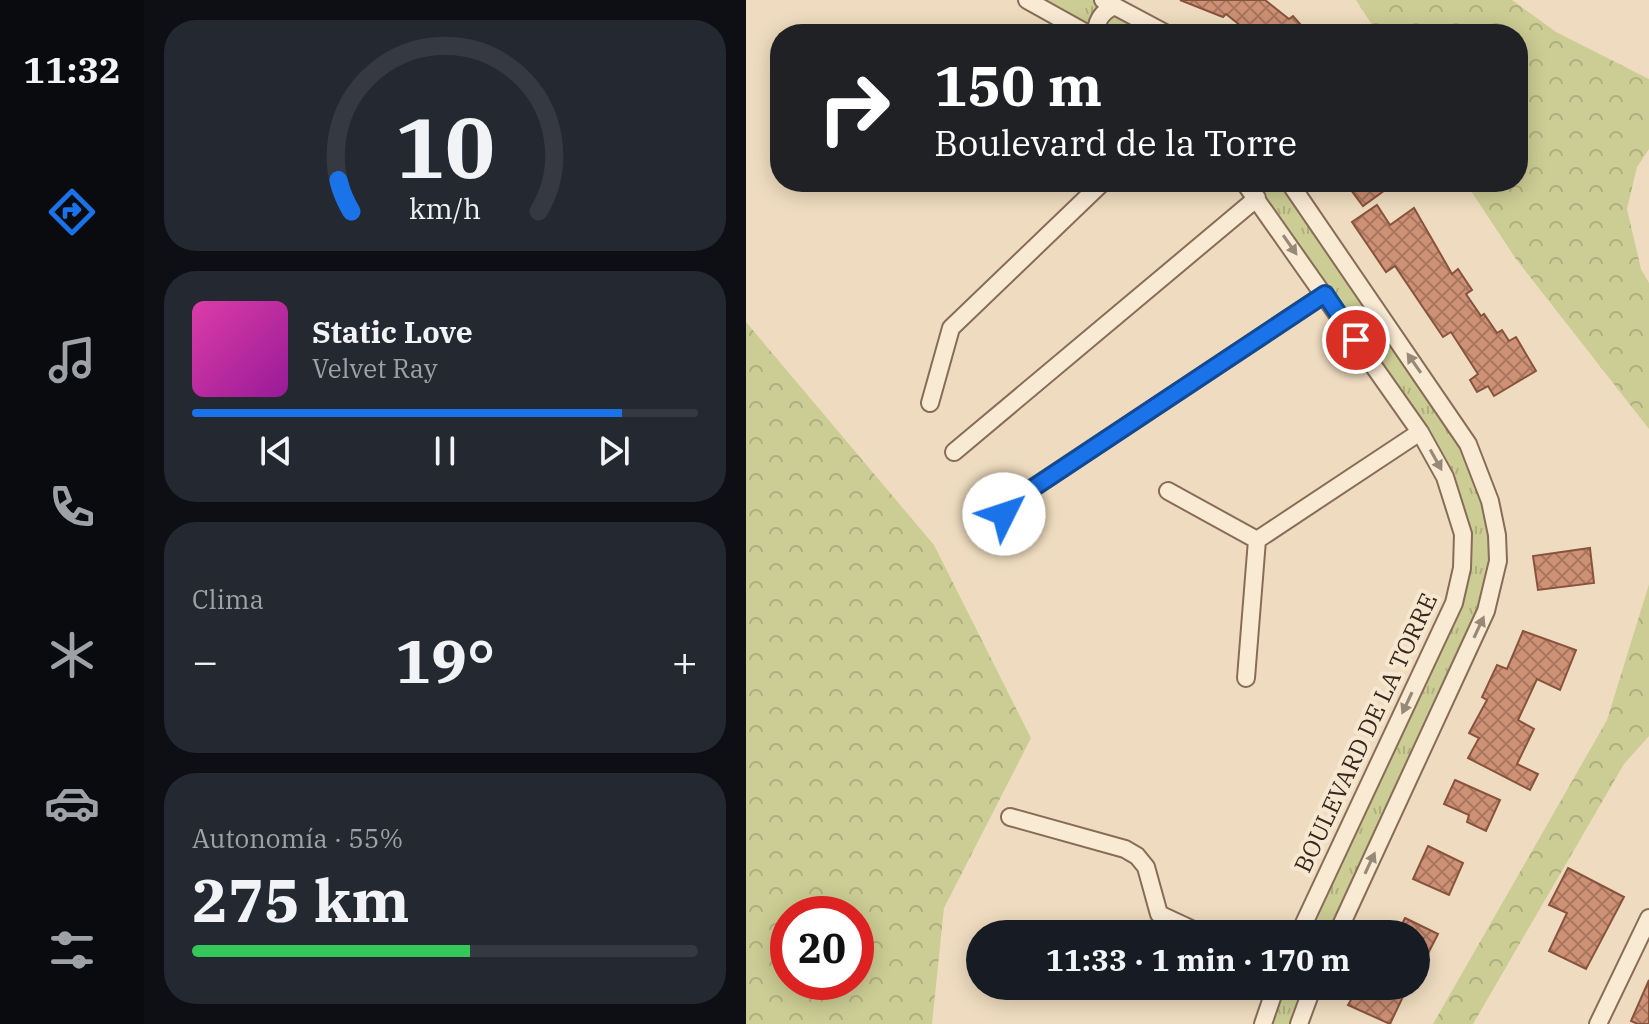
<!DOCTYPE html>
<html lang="es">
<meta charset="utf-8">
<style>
:root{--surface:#171b24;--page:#242831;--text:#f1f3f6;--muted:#9ea1a6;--line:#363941;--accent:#1a73e8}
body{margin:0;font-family:"IBM Plex Serif",serif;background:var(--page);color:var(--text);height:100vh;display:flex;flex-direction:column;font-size:30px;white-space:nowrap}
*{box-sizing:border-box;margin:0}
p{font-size:26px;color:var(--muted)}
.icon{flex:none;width:44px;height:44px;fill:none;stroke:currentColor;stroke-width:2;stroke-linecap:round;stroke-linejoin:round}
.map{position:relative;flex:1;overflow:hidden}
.details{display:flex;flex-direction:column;gap:20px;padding:20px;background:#0d0f14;width:602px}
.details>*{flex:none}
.top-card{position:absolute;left:24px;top:24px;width:758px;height:168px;border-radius:32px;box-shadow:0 4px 20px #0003;background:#202124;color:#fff;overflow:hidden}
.speed{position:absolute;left:24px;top:896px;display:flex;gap:16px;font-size:40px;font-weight:700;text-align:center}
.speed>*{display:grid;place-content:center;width:104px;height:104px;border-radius:50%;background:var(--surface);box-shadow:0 4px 20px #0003;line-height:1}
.speed .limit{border:12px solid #d22;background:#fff;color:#111}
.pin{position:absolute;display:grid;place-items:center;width:68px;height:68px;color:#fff;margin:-34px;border:4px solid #fff;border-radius:50%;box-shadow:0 2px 8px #0007}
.me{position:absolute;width:88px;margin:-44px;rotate:49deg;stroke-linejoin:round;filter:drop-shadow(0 0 6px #0008)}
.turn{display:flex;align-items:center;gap:28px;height:168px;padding:0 32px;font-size:36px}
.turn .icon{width:104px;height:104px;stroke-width:2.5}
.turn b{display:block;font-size:56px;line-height:68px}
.big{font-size:60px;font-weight:700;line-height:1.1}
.details .card{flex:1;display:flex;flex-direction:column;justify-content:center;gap:12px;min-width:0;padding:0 28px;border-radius:32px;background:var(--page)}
.details .dial{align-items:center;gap:0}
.dial svg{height:208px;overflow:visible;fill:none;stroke:var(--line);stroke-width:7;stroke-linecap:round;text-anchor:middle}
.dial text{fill:var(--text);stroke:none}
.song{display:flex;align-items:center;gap:24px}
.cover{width:96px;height:96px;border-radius:12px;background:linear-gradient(135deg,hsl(320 70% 55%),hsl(300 70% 35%))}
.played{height:8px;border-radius:4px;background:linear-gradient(90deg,var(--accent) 85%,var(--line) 85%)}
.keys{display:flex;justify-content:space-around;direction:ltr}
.heat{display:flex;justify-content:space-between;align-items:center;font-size:44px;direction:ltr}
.charge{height:12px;border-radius:6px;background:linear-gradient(90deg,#34c759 55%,var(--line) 0)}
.trip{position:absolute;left:220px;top:920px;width:464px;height:80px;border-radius:40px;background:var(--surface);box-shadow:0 4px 20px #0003;font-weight:700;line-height:80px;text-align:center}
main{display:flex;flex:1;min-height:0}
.menu{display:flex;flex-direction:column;width:144px;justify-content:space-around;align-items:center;background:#090b0e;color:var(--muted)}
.menu .icon{width:56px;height:56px}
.menu .on{color:var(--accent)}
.menu b{font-size:36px;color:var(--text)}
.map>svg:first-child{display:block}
.grass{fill:url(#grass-tufts)}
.forest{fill:url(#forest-crowns);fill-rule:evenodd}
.building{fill:url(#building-cross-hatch);stroke:#88533d;stroke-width:2}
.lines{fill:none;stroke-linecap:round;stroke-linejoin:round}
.minor-casing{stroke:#886c58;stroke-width:20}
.minor{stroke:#f9ead4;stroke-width:16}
.oneway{fill:#988878}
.route-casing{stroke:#114b97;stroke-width:20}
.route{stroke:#1a73e8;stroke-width:14}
.labels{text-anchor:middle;stroke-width:8;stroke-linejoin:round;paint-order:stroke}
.street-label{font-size:24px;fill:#37271d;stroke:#f6e7d0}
</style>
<main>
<nav class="menu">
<b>11:32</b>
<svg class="icon on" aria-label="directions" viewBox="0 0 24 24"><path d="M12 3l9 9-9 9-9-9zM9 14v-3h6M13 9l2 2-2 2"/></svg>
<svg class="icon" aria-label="music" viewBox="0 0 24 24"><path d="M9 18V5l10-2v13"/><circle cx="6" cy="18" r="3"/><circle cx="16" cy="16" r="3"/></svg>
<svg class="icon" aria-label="phone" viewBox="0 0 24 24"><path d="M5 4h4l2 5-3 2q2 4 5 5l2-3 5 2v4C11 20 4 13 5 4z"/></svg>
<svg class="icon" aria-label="climate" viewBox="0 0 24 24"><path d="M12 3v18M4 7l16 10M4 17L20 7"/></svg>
<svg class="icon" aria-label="car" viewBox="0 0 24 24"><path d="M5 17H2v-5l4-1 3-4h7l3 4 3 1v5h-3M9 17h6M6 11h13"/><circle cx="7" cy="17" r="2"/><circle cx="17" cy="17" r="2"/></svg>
<svg class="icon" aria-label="filters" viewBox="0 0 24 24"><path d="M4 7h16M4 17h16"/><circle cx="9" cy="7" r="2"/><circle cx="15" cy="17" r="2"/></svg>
</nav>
<section class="details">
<div class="card dial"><svg viewBox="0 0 100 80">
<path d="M14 69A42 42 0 1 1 86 69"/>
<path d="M14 69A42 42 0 0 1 9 57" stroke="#1a73e8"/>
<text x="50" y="56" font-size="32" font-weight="700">10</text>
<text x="50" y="72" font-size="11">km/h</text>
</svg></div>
<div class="card">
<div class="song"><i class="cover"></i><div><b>Static Love</b><p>Velvet Ray</p></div></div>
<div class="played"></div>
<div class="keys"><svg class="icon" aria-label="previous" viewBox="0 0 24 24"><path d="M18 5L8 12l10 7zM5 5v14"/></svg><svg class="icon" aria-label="pause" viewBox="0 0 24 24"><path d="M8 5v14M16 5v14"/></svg><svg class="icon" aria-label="next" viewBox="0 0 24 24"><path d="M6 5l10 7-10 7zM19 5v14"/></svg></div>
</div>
<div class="card"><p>Clima</p>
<div class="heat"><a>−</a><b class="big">19°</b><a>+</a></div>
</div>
<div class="card"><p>Autonomía · 55%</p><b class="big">275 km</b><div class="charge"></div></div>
</section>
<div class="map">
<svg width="903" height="1024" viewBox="0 0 903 1024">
<defs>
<pattern id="grass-tufts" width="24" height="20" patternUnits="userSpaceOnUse" patternTransform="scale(2)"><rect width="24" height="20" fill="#cccd94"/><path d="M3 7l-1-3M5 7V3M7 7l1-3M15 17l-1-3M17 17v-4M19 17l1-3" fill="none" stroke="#b0b07f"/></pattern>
<pattern id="forest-crowns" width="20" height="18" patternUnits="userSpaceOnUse" patternTransform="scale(2)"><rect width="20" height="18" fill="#cccd94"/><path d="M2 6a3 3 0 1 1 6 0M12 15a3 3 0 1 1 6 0" fill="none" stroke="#b0b07f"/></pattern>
<pattern id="building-cross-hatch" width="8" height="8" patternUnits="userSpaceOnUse" patternTransform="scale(2)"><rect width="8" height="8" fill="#ce9175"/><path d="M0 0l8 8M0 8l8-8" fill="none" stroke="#a8765f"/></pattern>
</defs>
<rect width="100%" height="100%" fill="#efdcc0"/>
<path class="grass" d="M281,0H357L421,34H342Z
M498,182H543L703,413L744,501L748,585L591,934H553L716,568L699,477Z
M530,986H567L553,1024H517Z"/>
<path class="forest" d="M610,0H766L810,32L903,79V149L891,167L881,209L895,269L903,283V429L770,259L719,182H772V34H632Z
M0,322L188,545L285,738L198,908L186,1024H0ZM110,914V982H42V914Z
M903,584V736L878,764L727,1024H687L861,720Z"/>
<path class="building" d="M434,0H519L543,19L547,16L563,34H505L480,14L477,17Z
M599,182H650L617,206Z
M631,205L644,225L668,208L706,274L712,269L726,290L720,294L735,316L738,314L751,333L756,330L763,341L770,337L790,371L748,396L742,386L731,392L724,380L732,374L705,332L697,337L649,266L640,272L606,222Z
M844,548L848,583L792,590L787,556Z
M777,631L830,650L814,690L791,679L772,720L788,729L771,764L792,774L784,790L722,758L733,738L723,733L741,700L736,697L751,665L761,669Z
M709,780L754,800L740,831L721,822L723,815L698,804Z
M682,846L717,863L703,895L667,879Z
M822,868L878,897L840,969L803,951L821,913L803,905Z
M659,918L692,934L670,977V934H651Z
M903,980V1024H892L885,1021Z
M613,986H662L644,1024L602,1005Z"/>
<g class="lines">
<g class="minor-casing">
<path id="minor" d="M281,0L342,34
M357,0L421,34
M350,34C350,20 356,12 368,6
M498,182L674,432L699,477L717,534L716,568L708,603L553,934
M543,182L722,444L744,501L751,535L752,561L740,611L591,934
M184,403L205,328L357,182
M208,452L511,198
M422,491L511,540
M246,530L275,496L579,294
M511,540L674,432
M500,678L511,540
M264,817L379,849L391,856L400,867L413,914L456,934
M517,1024L530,986
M553,1024L567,986
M852,1024L903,918"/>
</g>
<use href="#minor" class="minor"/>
</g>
<defs><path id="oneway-solid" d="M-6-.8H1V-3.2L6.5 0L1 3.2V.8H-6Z" transform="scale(2)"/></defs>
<g class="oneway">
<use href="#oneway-solid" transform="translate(544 245) rotate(55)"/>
<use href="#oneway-solid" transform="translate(668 363) rotate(-125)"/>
<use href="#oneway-solid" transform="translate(690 460) rotate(61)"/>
<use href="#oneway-solid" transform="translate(733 627) rotate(-65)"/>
<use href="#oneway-solid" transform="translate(661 703) rotate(115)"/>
<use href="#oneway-solid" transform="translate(624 863) rotate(-65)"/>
</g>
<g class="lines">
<g class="route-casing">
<path id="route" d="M258,514L275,496L579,294L610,340"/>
</g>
<use href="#route" class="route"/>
</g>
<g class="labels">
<g class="street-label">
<text transform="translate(620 733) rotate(-65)" y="8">BOULEVARD DE LA TORRE</text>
</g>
</g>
</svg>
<div class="speed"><div class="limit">20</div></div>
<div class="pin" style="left:610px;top:340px;background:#d93025"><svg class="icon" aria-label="arrive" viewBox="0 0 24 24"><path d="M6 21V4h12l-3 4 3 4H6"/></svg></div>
<svg class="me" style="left:258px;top:514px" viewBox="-20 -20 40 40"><circle r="19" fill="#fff"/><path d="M0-13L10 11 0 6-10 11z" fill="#1a73e8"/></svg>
<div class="trip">11:33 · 1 min · 170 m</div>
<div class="top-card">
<div class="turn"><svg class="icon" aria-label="right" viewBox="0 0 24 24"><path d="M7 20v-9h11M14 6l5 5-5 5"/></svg><div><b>150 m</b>Boulevard de la Torre</div></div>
</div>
</div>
</main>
